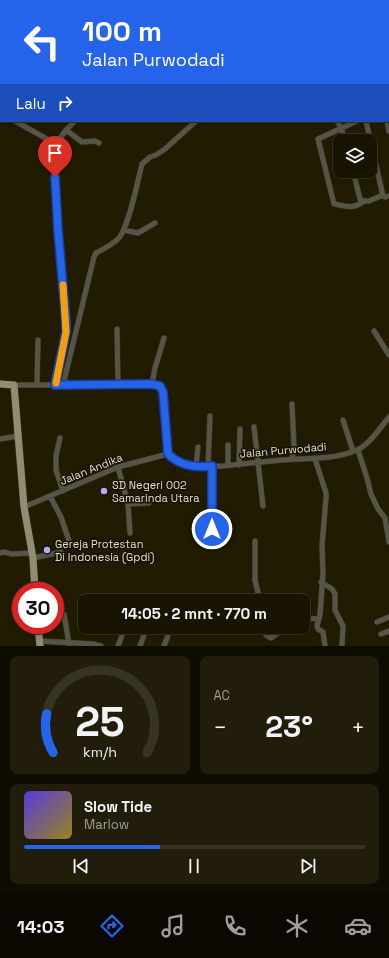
<!DOCTYPE html>
<html lang="id">
<meta charset="utf-8">
<style>
:root{--surface:#191401;--page:#221d0b;--text:#f1f3f6;--muted:#9f9e99;--line:#373323;--accent:#2563eb}
body{margin:0;font-family:"Space Grotesk",sans-serif;background:var(--page);color:var(--text);height:100vh;display:flex;flex-direction:column;font-size:15px;white-space:nowrap}
*{box-sizing:border-box;margin:0}
p{font-size:13px;color:var(--muted)}
.icon{flex:none;width:22px;height:22px;fill:none;stroke:currentColor;stroke-width:2;stroke-linecap:round;stroke-linejoin:round}
.map{position:relative;height:646px;overflow:hidden}
.sheet{display:flex;flex-direction:column;gap:10px;padding:10px;background:#0e0b01;flex:1}
.sheet>*{flex:none}
.hud{position:absolute;left:0px;top:0px;width:389px;height:122px;box-shadow:0 2px 6px #0003,0 0 0 1px var(--line);background:#2563eb;color:#fff;overflow:hidden}
.fabs{position:absolute;left:333px;top:134px;display:grid;gap:8px}
.fabs a{display:grid;place-items:center;width:44px;height:44px;border-radius:8px;background:var(--surface);box-shadow:0 2px 6px #0003,0 0 0 1px var(--line);font-size:20px}
.speed{position:absolute;left:12px;top:582px;display:flex;gap:8px;font-size:20px;font-weight:700;text-align:center}
.speed>*{display:grid;place-content:center;width:52px;height:52px;border-radius:50%;background:var(--surface);box-shadow:0 2px 6px #0003,0 0 0 1px var(--line);line-height:1}
.speed .limit{border:6px solid #d22;background:#fff;color:#111}
.pin{position:absolute;display:grid;place-items:center;width:34px;height:34px;color:#fff;margin:-41px -17px;border-radius:50% 50% 50% 0;rotate:-45deg;box-shadow:0 0 4px #0007}
.pin .icon{rotate:45deg}
.me{position:absolute;width:44px;margin:-22px;rotate:0deg;stroke-linejoin:round;filter:drop-shadow(0 0 3px #0008)}
.turn{display:flex;align-items:center;gap:14px;height:84px;padding:0 16px;font-size:18px}
.turn .icon{width:52px;height:52px;stroke-width:2.5}
.turn b{display:block;font-size:28px;line-height:34px}
.then{display:flex;align-items:center;height:38px;padding:0 16px;background:#0003;gap:8px;font-size:15px}
.big{font-size:30px;font-weight:800;line-height:1.1}
.sheet .card{flex:1;display:flex;flex-direction:column;justify-content:center;gap:6px;min-width:0;padding:0 14px;border-radius:8px;background:var(--page)}
.sheet .dial{align-items:center;gap:0}
.dial svg{height:104px;overflow:visible;fill:none;stroke:var(--line);stroke-width:7;stroke-linecap:round;text-anchor:middle}
.dial text{fill:var(--text);stroke:none}
.song{display:flex;align-items:center;gap:12px}
.cover{width:48px;height:48px;border-radius:6px;background:linear-gradient(135deg,hsl(250 70% 55%),hsl(50 70% 35%))}
.played{height:4px;border-radius:2px;background:linear-gradient(90deg,var(--accent) 40%,var(--line) 40%)}
.keys{display:flex;justify-content:space-around;direction:ltr}
.heat{display:flex;justify-content:space-between;align-items:center;font-size:22px;direction:ltr}
.sheet .tiles{flex:1;display:grid;gap:10px;grid-template-columns:1fr 1fr}
.card:last-child{grid-column:span 2}
.trip{position:absolute;left:78px;top:594px;width:232px;height:40px;border-radius:8px;background:var(--surface);box-shadow:0 2px 6px #0003,0 0 0 1px var(--line);font-weight:800;line-height:40px;text-align:center}
.tabs{display:flex;height:64px;justify-content:space-around;align-items:center;background:#0a0800;color:var(--muted)}
.tabs .icon{width:28px;height:28px}
.tabs .on{color:var(--accent)}
.tabs b{font-size:18px;color:var(--text)}
.map>svg:first-child{display:block}
.lines{fill:none;stroke-linecap:round;stroke-linejoin:round}
.minor-casing{stroke:#3c361e;stroke-width:6}
.major-casing{stroke:#3c361e;stroke-width:8}
.minor{stroke:#565447;stroke-width:5}
.major{stroke:#928c72;stroke-width:7}
.route-casing{stroke:#184099;stroke-width:10}
.route{stroke:#2563eb;stroke-width:7}
.slow{stroke:#f59e0b;stroke-width:7}
.poi-dot{fill:#b0aefa;stroke:#181200;stroke-width:1.5}
.labels{text-anchor:middle;stroke-width:3;stroke-linejoin:round;paint-order:stroke}
.street-label{font-size:11px;fill:#e3dfcf;stroke:#181200}
.poi-label{font-size:11px;fill:#e3dfcf;stroke:#181200;text-anchor:start}
</style>
<div class="map">
<svg width="389" height="646" viewBox="0 0 389 646">
<rect width="100%" height="100%" fill="#211b01"/>
<g class="lines">
<g class="minor-casing">
<path id="minor" d="M50,0V1
M304,0L305,1
M338,0L339,1
M375,0L376,1
M112,1V0
M136,1V0
M165,1V0
M292,1L293,0
M322,1L323,0
M388,10L389,11
M388,25L389,24
M388,60H389
M388,82H389
M388,106H389
M0,112L1,113
M15,121L56,144
M337,121L341,128L345,141
M357,121L318,139L334,204C347,206 352,210 364,201
M366,121L383,196L385,197L389,196
M387,121L389,131
M66,130L82,142L95,141L99,143
M353,171L360,199L362,201H369L383,195
M124,230L138,233L155,223
M117,329L118,384
M374,331L389,355
M152,384L155,368L164,338
M14,385H157L160,386L163,392L168,454
M37,385L38,340
M55,385L66,331V322L58,230L55,164L56,144L66,130L75,121
M63,385L94,257L96,253C104,249 113,244 119,238C129,226 138,180 142,164L150,157L156,155L165,149L196,121
M343,420L353,451
M254,427L263,506
M60,438L56,456V470L63,491
M0,439L18,436
M358,450L367,478L371,494L378,509L385,518L389,542
M168,454C173,460 180,465 188,466C199,468 211,466 222,466C242,464 262,462 282,460C307,458 334,460 357,450C369,445 381,427 389,417
M292,459L294,447L292,404
M315,459L326,493V498L322,546L323,574L320,615L317,626L318,629L323,632L325,646
M228,465V445
M239,465L240,429
M196,466L198,447
M212,466V529
M118,467L128,504L130,533
M208,467L210,416
M50,496L61,517L69,541
M128,504L149,503
M24,507L118,467L168,454
M255,541V580L260,601
M0,553L5,552L11,554L32,553
M33,558L61,552
M321,582L332,589L335,594V610L343,626L342,646
M303,596L304,618L318,619
M64,614L69,644
M377,622L389,617
M262,627L266,635L271,638L287,627
M381,634L389,631
M40,641L93,644L101,646
M118,646L125,627
M140,646L147,627
M164,646L169,633"/>
</g>
<g class="major-casing">
<path id="major" d="M0,384L14,385L24,507L33,558L35,591
M38,625L40,646"/>
</g>
<use href="#minor" class="minor"/>
<use href="#major" class="major"/>
</g>
<g class="lines">
<g class="route-casing">
<path id="route" d="M55,177L58,230L66,322V332L55,385L152,384L160,386L163,392L168,454C180,466 195,468 212,466V529"/>
</g>
<use href="#route" class="route"/>
<path class="slow" d="M56,383L66,332L63,285"/>
</g>
<g class="poi-dot">
<circle cx="104" cy="491" r="4"/>
<circle cx="47" cy="550" r="4"/>
</g>
<g class="labels">
<g class="street-label">
<text transform="translate(283 450) rotate(-5)" y="4">Jalan Purwodadi</text>
<text transform="translate(91 469) rotate(-22)" y="4">Jalan Andika</text>
</g>
<g class="poi-label">
<text x="112" y="489">SD Negeri 002<tspan x="112" dy="13">Samarinda Utara</tspan></text>
<text x="55" y="548">Gereja Protestan<tspan x="55" dy="13">Di Indonesia (Gpdi)</tspan></text>
</g>
</g>
</svg>
<div class="fabs">
<a><svg class="icon" aria-label="layers" viewBox="0 0 24 24"><path d="M12 4l9 5-9 5-9-5zM3 14l9 5 9-5"/></svg></a>
</div>
<div class="speed"><div class="limit">30</div></div>
<div class="pin" style="left:55px;top:177px;background:#d93025"><svg class="icon" aria-label="arrive" viewBox="0 0 24 24"><path d="M6 21V4h12l-3 4 3 4H6"/></svg></div>
<svg class="me" style="left:212px;top:529px" viewBox="-20 -20 40 40"><circle r="17" fill="#2563eb" stroke="#fff" stroke-width="3"/><path d="M0-11L8 9 0 5-8 9z" fill="#fff"/></svg>
<div class="trip">14:05 · 2 mnt · 770 m</div>
<div class="hud">
<div class="turn"><svg class="icon" aria-label="left" viewBox="0 0 24 24"><path d="M17 20v-9H6M10 6l-5 5 5 5"/></svg><div><b>100 m</b>Jalan Purwodadi</div></div>
<div class="then">Lalu<svg class="icon" aria-label="right" viewBox="0 0 24 24"><path d="M7 20v-9h11M14 6l5 5-5 5"/></svg></div>
</div>
</div>
<section class="sheet">
<div class="tiles">
<div class="card dial"><svg viewBox="0 0 100 80">
<path d="M14 69A42 42 0 1 1 86 69"/>
<path d="M14 69A42 42 0 0 1 9 39" stroke="#2563eb"/>
<text x="50" y="56" font-size="32" font-weight="700">25</text>
<text x="50" y="72" font-size="11">km/h</text>
</svg></div>
<div class="card"><p>AC</p>
<div class="heat"><a>−</a><b class="big">23°</b><a>+</a></div>
</div>
<div class="card">
<div class="song"><i class="cover"></i><div><b>Slow Tide</b><p>Marlow</p></div></div>
<div class="played"></div>
<div class="keys"><svg class="icon" aria-label="previous" viewBox="0 0 24 24"><path d="M18 5L8 12l10 7zM5 5v14"/></svg><svg class="icon" aria-label="pause" viewBox="0 0 24 24"><path d="M8 5v14M16 5v14"/></svg><svg class="icon" aria-label="next" viewBox="0 0 24 24"><path d="M6 5l10 7-10 7zM19 5v14"/></svg></div>
</div>
</div>
</section>
<nav class="tabs">
<b>14:03</b>
<svg class="icon on" aria-label="directions" viewBox="0 0 24 24"><path d="M12 3l9 9-9 9-9-9zM9 14v-3h6M13 9l2 2-2 2"/></svg>
<svg class="icon" aria-label="music" viewBox="0 0 24 24"><path d="M9 18V5l10-2v13"/><circle cx="6" cy="18" r="3"/><circle cx="16" cy="16" r="3"/></svg>
<svg class="icon" aria-label="phone" viewBox="0 0 24 24"><path d="M5 4h4l2 5-3 2q2 4 5 5l2-3 5 2v4C11 20 4 13 5 4z"/></svg>
<svg class="icon" aria-label="climate" viewBox="0 0 24 24"><path d="M12 3v18M4 7l16 10M4 17L20 7"/></svg>
<svg class="icon" aria-label="car" viewBox="0 0 24 24"><path d="M5 17H2v-5l4-1 3-4h7l3 4 3 1v5h-3M9 17h6M6 11h13"/><circle cx="7" cy="17" r="2"/><circle cx="17" cy="17" r="2"/></svg>
</nav>
